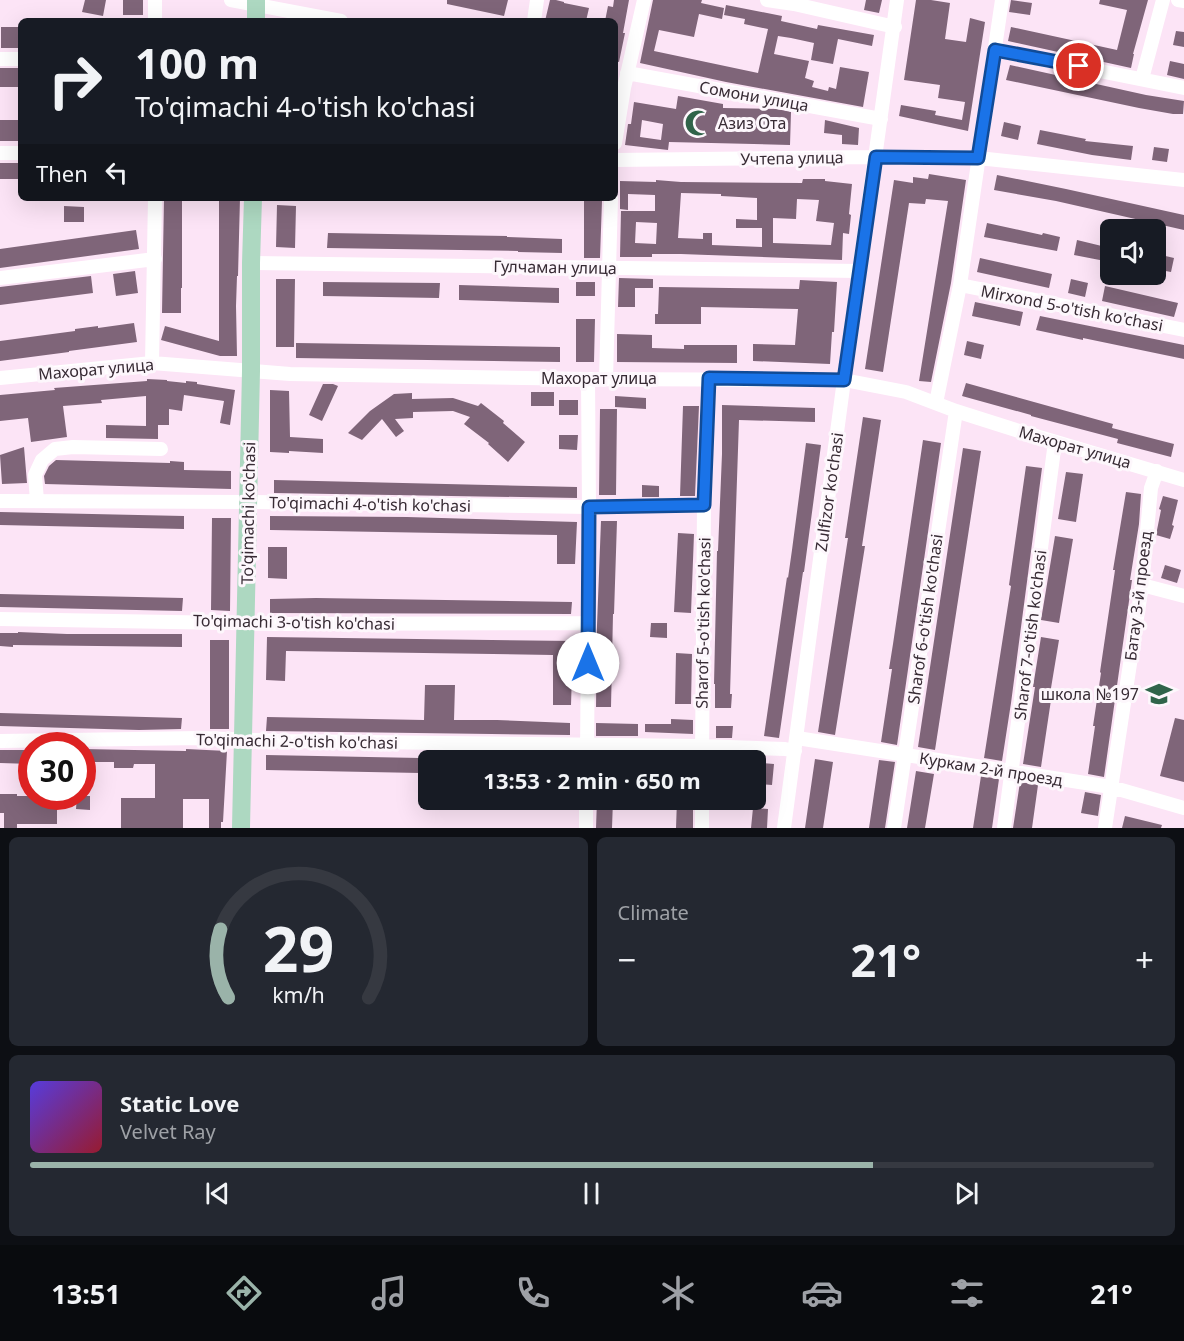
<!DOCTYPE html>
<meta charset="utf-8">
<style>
:root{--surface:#171b24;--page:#242831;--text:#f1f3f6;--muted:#9ea1a6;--line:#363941;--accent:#9ab3a9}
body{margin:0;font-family:"Noto Sans",sans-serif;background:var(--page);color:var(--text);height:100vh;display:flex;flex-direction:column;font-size:22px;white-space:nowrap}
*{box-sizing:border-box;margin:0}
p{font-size:20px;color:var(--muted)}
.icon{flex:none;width:33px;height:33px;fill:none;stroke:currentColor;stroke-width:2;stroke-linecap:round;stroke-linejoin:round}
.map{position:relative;height:828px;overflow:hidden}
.details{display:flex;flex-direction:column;gap:9px;padding:9px;background:#0d0f14;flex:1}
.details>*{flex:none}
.banner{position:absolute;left:18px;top:18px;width:600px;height:183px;border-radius:9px;box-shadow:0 6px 24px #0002;background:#171b24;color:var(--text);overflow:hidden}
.buttons{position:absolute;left:1100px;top:219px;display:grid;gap:12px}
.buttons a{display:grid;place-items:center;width:66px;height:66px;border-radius:9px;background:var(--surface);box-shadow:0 6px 24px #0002;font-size:30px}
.speed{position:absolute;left:18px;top:732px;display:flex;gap:12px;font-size:30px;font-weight:700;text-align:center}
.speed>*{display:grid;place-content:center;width:78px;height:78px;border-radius:50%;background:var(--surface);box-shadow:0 6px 24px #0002;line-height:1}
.speed .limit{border:9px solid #d22;background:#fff;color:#111}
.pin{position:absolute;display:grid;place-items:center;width:51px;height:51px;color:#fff;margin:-26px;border:3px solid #fff;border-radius:50%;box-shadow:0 2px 6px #0007}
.me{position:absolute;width:66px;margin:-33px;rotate:0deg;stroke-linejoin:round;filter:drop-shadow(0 0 4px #0008)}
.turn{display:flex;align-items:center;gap:21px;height:126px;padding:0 18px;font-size:27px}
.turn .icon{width:78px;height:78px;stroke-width:2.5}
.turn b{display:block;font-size:42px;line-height:51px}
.then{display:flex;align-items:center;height:57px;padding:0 18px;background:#0003;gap:12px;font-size:22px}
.big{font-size:45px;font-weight:700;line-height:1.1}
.details .widget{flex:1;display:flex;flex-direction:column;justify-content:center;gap:9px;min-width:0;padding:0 21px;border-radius:9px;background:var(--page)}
.details .dial{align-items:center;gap:0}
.dial svg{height:156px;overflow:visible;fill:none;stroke:var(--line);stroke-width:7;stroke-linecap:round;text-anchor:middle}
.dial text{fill:var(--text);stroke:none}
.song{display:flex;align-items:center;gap:18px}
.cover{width:72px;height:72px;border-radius:9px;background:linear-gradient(135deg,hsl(250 70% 55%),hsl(350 70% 35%))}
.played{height:6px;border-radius:3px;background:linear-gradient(90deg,var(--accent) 75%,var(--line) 75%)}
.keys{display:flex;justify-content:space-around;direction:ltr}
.heat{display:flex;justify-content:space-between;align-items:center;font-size:33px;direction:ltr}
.details .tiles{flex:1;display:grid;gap:9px;grid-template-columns:1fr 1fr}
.widget:last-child{grid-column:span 2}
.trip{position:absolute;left:418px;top:750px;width:348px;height:60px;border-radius:9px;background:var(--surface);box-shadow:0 6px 24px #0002;font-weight:700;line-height:60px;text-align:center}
.tabs{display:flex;height:96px;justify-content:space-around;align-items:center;background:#090b0e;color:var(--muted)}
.tabs .icon{width:42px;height:42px}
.tabs .selected{color:var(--accent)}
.tabs b{font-size:27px;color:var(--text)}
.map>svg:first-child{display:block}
.building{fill:#7f6579;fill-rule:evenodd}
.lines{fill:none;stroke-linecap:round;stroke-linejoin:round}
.minor{stroke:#fff;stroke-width:14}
.major{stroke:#add8c1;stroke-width:18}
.route-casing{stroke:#114b97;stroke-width:15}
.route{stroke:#1a73e8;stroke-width:10}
.labels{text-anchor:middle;stroke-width:6;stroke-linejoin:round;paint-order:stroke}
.street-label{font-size:16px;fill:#372b34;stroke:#fdf7fc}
.poi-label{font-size:16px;fill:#372b34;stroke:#fdf7fc;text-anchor:start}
</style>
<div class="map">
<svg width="1184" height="828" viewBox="0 0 1184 828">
<rect width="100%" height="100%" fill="#fce4f6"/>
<path class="building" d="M85,0H106L103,16L82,12Z
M123,0H143V15H123Z
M447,0H508L504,16L447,4Z
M550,0H556L564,2V3L589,8L586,21H545Z
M614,0H629L623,33H625L619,62L615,61V21H605L608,6L613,7Z
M653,0H702L701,3L724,8L722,19L699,14L694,37L659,30L654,51L758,73L768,29L744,24L745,19L724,15L726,5L782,16L781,21L817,29L818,25L874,35L872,46L838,39L833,64L811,60L814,43L791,38L778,36L774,54L809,61L805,78L814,81L812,87L828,91L829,87L836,89L840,67L869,72L863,107L726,82L640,63Z
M866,0H882L879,13L864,10Z
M916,0H931L950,3L945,39L966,42L970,18L985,22L968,131L899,116L901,105L936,111L935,115L962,120L965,102L938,98L940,85L904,80Z
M1011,0L1032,3L1030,15L1009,12Z
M1100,0H1148L1133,54H1134L1131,68L1008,41L1011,27L1117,50L1127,10L1099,4Z
M1,27H21V48H1Z
M1176,31L1184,32V47L1173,45Z
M1170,61L1184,64V79L1167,75Z
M1010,65L1146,95L1184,101L1183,114H1173L1139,108L1006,80Z
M0,68H20V87H0Z
M678,96L723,104V108L777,109L791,112L790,145L669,142L668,150L625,145L628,124H631L634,102L676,109ZM642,120L663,124L661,140L640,137Z
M0,120H20V141H0Z
M825,120L859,128L858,145L842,144V135L824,133Z
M1004,122L1021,126L1018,140L1001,136Z
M1040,130L1086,139L1085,141L1133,146L1131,160L1092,155L1037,144Z
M1154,147L1169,149L1167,162L1152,160Z
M0,163H21V179H0Z
M929,174L966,180L951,283L931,382L919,381L948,201L926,199L925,204L909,203L883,372L865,369L894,180L913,183V177L928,179Z
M997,175L1066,189L1184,215V230L1056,201L994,190Z
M803,179H825V181L852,184L849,214L851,215L849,234L843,233L842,260L681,254H652V257H620L621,211H655V195L628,194V210L620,209V181L656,182V180L681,182L802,183ZM681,193L721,194V196L757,198V220L736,219V228H762V247L712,245V233H703V239L678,238ZM797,199L819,200L816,221L834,223L831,245L773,243V218L796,219ZM636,222L657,223L656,244L635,243Z
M164,198H182V288H181V313H162Z
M219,198H240L238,276H237L236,306L237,356H220L161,340L165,326L219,341Z
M584,200L602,201L600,258H584Z
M277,205L296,206L295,248L276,247Z
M64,206L84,207V222H64Z
M987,223L1042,235L1043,233L1060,237L1057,251L984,237Z
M136,230L139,249L0,268V249Z
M328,233L507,236V237L562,239V253L518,252V251L327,248Z
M1077,240L1110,248V262L1074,255Z
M1157,254L1174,258L1171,272L1155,269Z
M980,258L1052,274L1049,288L977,272Z
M135,271L138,293L116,296L113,274Z
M91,276L93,293L0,305V287Z
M619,278L653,279V288H635V307H618Z
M276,279H295L294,347H276Z
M1071,279L1088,283L1085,297L1068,293Z
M800,280L837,282L834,332H832L830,364L753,361V344L795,345L798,309L701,307V324H655V314H658L659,287L799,289Z
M323,282L440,283L439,298L323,296Z
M576,282H595V296H576Z
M459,285L559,288V303L459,300Z
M1105,286L1178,303L1174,317L1102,301Z
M975,302L1023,312L1020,326L972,316Z
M1040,316L1184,345V359L1083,338V340L1036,330Z
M576,319H595L594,362H576Z
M134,323L137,342L69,351V352L0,361V341L75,331V329L98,326V328Z
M617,334L652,335V348L684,349V345H737V363L617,362Z
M967,341L984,345L981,359L964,355Z
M296,343L560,347V362L296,358Z
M147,379L167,380V381L186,383V381L197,382V384L235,390L230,425L220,423L224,401L184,395L182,411L169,409V425H158V439L106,438V425L146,426V396L101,400L102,403L63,406L67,437L31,442L28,418L0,421V395L55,390L54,388L147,381Z
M966,383L1113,424L1112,428L1174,444L1171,457L1117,443L1118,439L1031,416V415L962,396Z
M323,384H333L338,386L322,421L309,415Z
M270,390L289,391L290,437L323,439V453L289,451V453L270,452Z
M531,392H554V406H531Z
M412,393V399L453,398L478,406L481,403L504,421L503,423L525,442L508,462L488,444L489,443L464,424L470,417L453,411L413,412V418L395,419L404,431L396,437L382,419L362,440L348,433L370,411L394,394Z
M615,396L646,398V409L615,407Z
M559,400H578V415H559Z
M722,405L815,408V422L739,420L732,627L730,694H732L731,708H715V684H714L717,551H718L722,454Z
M683,406H699L695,496H680Z
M600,409H617L616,495H599Z
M863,417L881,420L862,546H865L835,735L818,732L848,538H845Z
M559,435H578L577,450L559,449Z
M923,440L941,443L897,745L881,742L892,669H889L893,644Z
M806,443L821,445L804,572H803L779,738L764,736L787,577L788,578L792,550Z
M24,447L27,483L2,484L0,455Z
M963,448L981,451L935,750L918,747Z
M56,460L170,463V461L184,462V470L231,471V489L45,484L44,476L49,466Z
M1026,466L1042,468L1011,703L1002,761L984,758L1011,586L1009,585Z
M1066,472L1083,474L1076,522L1058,519Z
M274,480L577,487V498L274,493Z
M642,485L659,486V497H642Z
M1126,492L1141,494L1139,524L1130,580H1132L1104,777L1088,774L1095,726H1093L1101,673L1100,672L1115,570H1113Z
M1163,496L1178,500L1172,525L1174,526L1170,539L1156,535L1161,510L1159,509Z
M0,512L184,516V529L0,525Z
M270,516L407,517L577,522L575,564H557V535L270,530Z
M212,518H231L230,611L211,610Z
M601,521H617L614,614H613L611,707H596L597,625Z
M678,533L694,534L691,613L674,612Z
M1055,536L1073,539L1059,623L1041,620Z
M268,547H287V579L268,578Z
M1165,565L1181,570L1177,583L1161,578Z
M0,594L183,598L182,611L0,607Z
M316,598L572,602L571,614L270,613V599Z
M651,623H667V638L650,637Z
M18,632L67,634H182V647L13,645V647L0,646V633H18Z
M267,637L573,641L571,705H553V655L286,651L285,681L266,680Z
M1041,637L1059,640L1049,700H1051L1041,767L1023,764L1035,687H1033Z
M210,640H229V729H210Z
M676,653L692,654L691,704H675Z
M425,685H455L454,720H497L570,723V735L266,731L267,717L424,720Z
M0,713L182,718L181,729L139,730L0,726Z
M1175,718L1184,720V782L1160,776Z
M671,719L693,720V734L645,732V724H671Z
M596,723L638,724V736H596Z
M716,726H733L732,738H716Z
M82,749L186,751V749L227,751L223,822H221V828H209V799H183V828H121V798H155V764H134L133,768H114V762H82Z
M0,750H32V764L0,763Z
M266,755L420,758V773L266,770Z
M815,759L833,762L823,828H805Z
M879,760L895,762L885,828H869Z
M761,763L774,764L772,785L759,784Z
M916,771L934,774L925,828H907Z
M981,776L999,779L992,828H973Z
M1020,782L1038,785L1032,828H1013Z
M1085,792L1101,795L1098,816L1081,813Z
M0,794H17V796H57V824H17V828H4V813H0Z
M77,796H90V810L76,809Z
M597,800H613L612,828H596Z
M677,800H693V828H676Z
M753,808L768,809L767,828H751Z
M1125,816L1162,825L1161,828H1122Z"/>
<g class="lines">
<path class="minor" d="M155,0V21
M231,0L341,21
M767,0L794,4L895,27
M1178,0L1184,1
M534,21L537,0
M995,50L1184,88
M0,59H21
M627,73L881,119
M1142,79L1163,0
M615,143L624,88L644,0
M0,153H21
M615,160L876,157L978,158L1184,180
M251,263L860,271
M0,278L155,259
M960,285L1184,330
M152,363L155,198
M0,378L152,363L290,374L588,379L844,380L906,392L956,411L1019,431L1184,480
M606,379L611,198
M936,403L960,285L1002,0
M0,501L247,502L589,507L704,505
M37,501L35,475L42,460L55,449L73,447L161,449
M1142,585L1184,596
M0,619L279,624L588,623
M797,738L1111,787L1184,808
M0,741L200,738L281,741L702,746L785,749L795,751
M587,760L589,507L588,379
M702,760L704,505L709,378
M702,800V828
M586,828V800
M784,828L844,380L897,0
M894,828L956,411
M1004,828L1055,442
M1105,828L1142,585L1151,488L1157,471"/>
<path class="major" d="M256,21V0
M241,828L251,371V263L253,198"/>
</g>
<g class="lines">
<g class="route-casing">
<path id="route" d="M588,663L589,507L704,505L709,378L844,380L876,157L978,158L995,50L1079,66"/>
</g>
<use href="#route" class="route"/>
</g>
<defs>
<g id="mosque-bare" transform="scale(2.07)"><path d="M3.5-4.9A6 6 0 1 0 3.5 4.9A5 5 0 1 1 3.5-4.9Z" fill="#30644a" stroke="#fdf7fc" stroke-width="2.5" paint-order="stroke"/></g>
<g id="school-bare" transform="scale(2.07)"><path d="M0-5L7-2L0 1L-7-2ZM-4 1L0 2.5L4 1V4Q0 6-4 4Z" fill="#30644a" stroke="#fdf7fc" stroke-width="2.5" paint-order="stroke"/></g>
</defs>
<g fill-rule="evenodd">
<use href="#mosque-bare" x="698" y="123"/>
<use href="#school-bare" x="1159" y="694"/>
</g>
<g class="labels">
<g class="street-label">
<text transform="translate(754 96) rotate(10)" y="6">Сомони улица</text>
<text transform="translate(792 158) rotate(-1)" y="6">Учтепа улица</text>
<text transform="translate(555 267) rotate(1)" y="6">Гулчаман улица</text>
<text transform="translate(1072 308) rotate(11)" y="6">Mirxond 5-o'tish ko'chasi</text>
<text transform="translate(96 369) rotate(-5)" y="6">Махорат улица</text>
<text x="599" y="384">Махорат улица</text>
<text transform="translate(1075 447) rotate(16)" y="6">Махорат улица</text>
<text transform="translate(829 492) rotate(-82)" y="6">Zulfizor ko'chasi</text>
<text transform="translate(370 504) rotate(1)" y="6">To'qimachi 4-o'tish ko'chasi</text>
<text transform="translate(248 513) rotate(-89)" y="6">To'qimachi ko'chasi</text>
<text transform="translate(1138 596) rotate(-83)" y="6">Батау 3-й проезд</text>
<text transform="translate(925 619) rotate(-82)" y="6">Sharof 6-o'tish ko'chasi</text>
<text transform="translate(294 622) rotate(1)" y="6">To'qimachi 3-o'tish ko'chasi</text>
<text transform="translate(703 623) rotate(-89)" y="6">Sharof 5-o'tish ko'chasi</text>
<text transform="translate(1030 635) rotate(-83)" y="6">Sharof 7-o'tish ko'chasi</text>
<text transform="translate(297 741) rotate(1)" y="6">To'qimachi 2-o'tish ko'chasi</text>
<text transform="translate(991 769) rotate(9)" y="6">Куркам 2-й проезд</text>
</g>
<g class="poi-label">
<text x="718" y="129">Азиз Ота</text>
<text x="1139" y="700" text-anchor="end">школа №197</text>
</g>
</g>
</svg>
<div class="buttons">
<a><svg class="icon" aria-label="sound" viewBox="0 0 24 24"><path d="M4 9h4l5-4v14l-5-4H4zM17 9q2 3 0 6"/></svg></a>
</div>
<div class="speed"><div class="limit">30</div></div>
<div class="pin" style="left:1079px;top:66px;background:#d93025"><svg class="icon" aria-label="arrive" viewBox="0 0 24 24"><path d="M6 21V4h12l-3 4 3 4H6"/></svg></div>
<svg class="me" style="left:588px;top:663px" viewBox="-20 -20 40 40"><circle r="19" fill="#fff"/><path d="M0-13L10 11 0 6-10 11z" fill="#1a73e8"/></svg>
<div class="trip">13:53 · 2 min · 650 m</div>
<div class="banner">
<div class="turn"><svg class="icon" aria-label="right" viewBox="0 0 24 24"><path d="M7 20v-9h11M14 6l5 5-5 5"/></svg><div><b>100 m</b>To'qimachi 4-o'tish ko'chasi</div></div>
<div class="then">Then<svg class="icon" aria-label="left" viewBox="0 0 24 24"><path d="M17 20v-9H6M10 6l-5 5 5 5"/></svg></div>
</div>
</div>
<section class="details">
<div class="tiles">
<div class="widget dial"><svg viewBox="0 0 100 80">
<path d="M14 69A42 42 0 1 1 86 69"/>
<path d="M14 69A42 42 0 0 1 10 34" stroke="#9ab3a9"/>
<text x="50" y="56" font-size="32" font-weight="700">29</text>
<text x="50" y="72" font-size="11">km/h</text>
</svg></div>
<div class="widget"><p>Climate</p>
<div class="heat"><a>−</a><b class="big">21°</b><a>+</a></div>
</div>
<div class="widget">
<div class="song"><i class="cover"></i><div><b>Static Love</b><p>Velvet Ray</p></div></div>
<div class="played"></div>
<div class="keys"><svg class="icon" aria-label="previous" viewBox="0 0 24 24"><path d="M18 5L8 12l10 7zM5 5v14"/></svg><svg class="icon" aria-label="pause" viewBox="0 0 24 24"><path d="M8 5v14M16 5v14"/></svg><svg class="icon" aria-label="next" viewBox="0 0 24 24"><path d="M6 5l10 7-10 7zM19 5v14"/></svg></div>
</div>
</div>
</section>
<nav class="tabs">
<b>13:51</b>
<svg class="icon selected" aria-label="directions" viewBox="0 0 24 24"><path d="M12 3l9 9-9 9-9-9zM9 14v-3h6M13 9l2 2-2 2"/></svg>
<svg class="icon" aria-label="music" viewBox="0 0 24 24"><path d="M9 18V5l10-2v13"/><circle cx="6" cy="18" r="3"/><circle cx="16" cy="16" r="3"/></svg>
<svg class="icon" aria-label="phone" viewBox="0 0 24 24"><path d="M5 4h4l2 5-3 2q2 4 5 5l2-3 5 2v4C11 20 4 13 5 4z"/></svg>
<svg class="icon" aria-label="climate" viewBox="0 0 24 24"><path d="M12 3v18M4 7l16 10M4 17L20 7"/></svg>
<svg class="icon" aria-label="car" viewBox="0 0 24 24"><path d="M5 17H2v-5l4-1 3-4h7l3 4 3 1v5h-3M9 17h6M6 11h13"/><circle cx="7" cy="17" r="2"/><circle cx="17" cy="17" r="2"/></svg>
<svg class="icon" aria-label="filters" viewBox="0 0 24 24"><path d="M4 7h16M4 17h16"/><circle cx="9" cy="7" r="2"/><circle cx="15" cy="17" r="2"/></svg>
<b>21°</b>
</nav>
